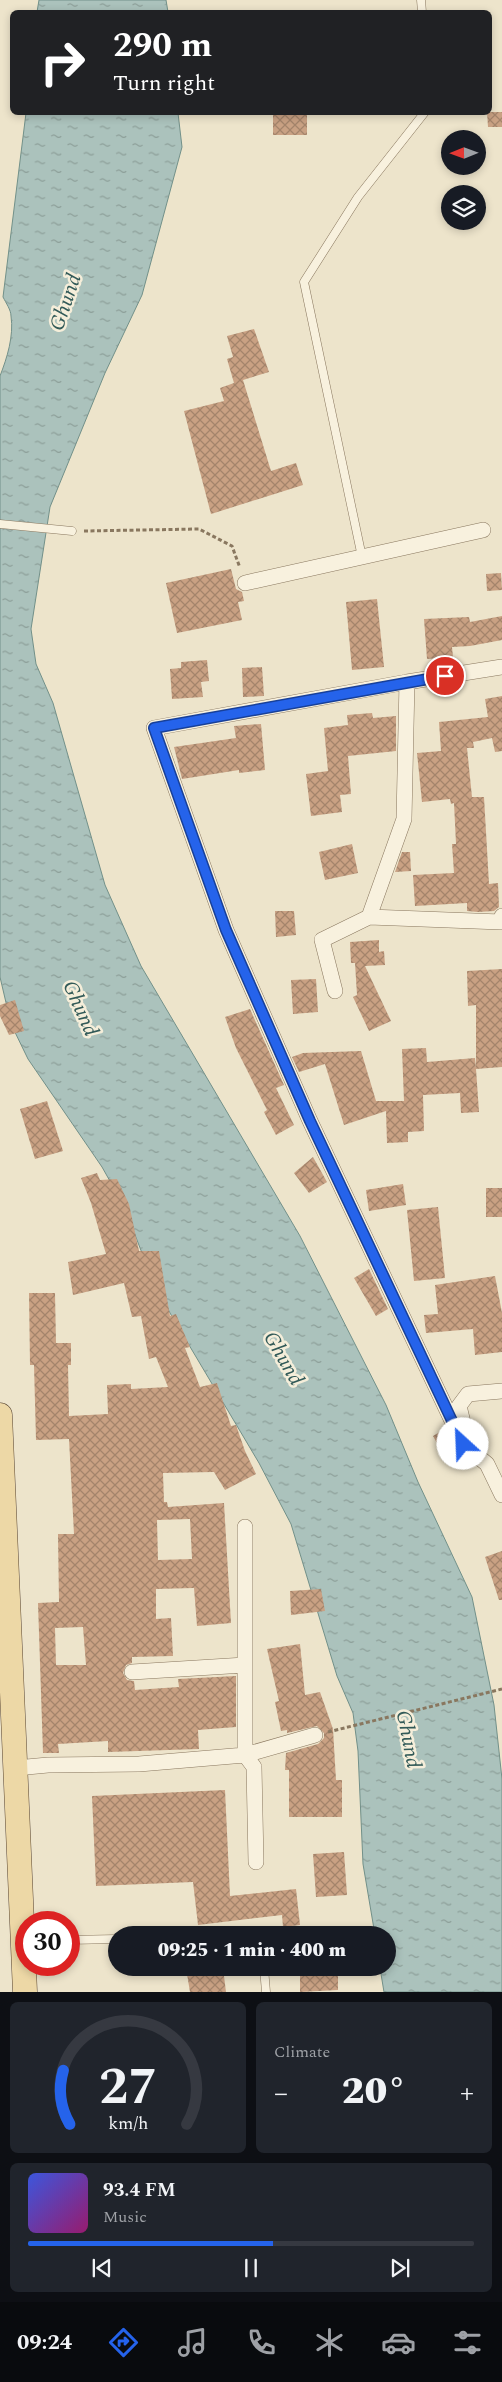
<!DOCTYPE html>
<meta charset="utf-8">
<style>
:root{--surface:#171b24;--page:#20242c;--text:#f1f3f6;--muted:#9ea1a6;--line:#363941;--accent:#2563eb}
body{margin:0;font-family:Spectral,serif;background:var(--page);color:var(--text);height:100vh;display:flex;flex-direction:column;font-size:19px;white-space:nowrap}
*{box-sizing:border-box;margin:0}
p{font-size:16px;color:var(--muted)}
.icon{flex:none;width:28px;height:28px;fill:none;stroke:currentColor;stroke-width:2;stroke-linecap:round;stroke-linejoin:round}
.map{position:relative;height:1992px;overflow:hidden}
.sheet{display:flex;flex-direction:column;gap:10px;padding:10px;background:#0d0f14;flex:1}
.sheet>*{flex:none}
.hud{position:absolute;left:10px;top:10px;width:482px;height:105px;border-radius:8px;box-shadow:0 2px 8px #0003;background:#202124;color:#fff;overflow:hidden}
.needle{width:32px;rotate:269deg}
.tools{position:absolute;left:441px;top:130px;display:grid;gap:10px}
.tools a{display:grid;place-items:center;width:45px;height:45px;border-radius:50%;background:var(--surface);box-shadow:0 2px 8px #0003;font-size:25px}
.speed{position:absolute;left:15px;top:1911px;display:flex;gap:10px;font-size:25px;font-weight:700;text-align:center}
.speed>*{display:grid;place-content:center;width:65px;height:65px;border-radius:50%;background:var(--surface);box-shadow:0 2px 8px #0003;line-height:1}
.speed .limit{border:8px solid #d22;background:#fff;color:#111}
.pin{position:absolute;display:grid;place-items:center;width:42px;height:42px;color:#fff;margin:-21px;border:2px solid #fff;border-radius:50%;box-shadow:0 1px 5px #0007}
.me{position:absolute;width:55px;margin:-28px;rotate:335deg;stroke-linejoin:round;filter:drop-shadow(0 0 4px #0008)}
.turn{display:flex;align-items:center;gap:18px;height:105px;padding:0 20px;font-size:22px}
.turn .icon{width:65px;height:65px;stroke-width:2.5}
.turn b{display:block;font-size:35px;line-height:42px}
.big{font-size:38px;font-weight:800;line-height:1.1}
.sheet .card{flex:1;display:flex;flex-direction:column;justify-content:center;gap:8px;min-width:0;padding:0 18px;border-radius:8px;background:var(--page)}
.sheet .dial{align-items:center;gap:0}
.dial svg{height:130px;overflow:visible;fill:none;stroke:var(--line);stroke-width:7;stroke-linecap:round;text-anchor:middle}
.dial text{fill:var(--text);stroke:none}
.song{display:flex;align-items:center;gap:15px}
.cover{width:60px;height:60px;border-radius:8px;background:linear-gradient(135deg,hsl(230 70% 55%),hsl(320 70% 35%))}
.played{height:5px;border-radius:2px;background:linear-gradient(90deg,var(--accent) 55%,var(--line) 55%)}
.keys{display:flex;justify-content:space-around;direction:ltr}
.heat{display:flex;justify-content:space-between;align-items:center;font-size:28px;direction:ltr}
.sheet .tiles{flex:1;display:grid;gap:10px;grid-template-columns:1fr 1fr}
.card:last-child{grid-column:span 2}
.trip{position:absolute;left:108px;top:1926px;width:288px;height:50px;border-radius:25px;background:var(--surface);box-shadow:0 2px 8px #0003;font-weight:800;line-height:50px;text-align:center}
.dock{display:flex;height:80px;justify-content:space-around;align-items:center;background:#090b0e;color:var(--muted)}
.dock .icon{width:35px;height:35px}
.dock .current{color:var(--accent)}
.dock b{font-size:22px;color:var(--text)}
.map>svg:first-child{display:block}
.water{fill:url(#water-ripples);stroke:#729089}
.building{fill:url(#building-cross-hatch);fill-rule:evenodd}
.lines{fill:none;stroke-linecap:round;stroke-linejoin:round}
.service-casing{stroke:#89775f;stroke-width:9}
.minor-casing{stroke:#89775f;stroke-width:16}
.primary-casing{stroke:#584533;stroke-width:25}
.path{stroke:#89775f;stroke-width:3;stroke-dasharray:4 2.5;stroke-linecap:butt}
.service{stroke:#f8f1de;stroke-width:8}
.minor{stroke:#f8f1de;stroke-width:15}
.primary{stroke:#edd8a6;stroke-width:24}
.route-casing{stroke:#184099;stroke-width:12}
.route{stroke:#2563eb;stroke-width:9}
.labels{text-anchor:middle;stroke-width:5;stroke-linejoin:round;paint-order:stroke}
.water-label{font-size:21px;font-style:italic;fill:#325a58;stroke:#f5eeda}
</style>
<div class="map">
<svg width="502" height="1992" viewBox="0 0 502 1992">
<defs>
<pattern id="water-ripples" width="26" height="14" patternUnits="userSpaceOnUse" patternTransform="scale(1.25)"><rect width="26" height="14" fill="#abc2bc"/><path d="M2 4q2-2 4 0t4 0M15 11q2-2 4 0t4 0" fill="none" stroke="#8c9e98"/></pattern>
<pattern id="building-cross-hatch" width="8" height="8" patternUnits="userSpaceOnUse" patternTransform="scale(1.25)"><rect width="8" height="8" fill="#c9a183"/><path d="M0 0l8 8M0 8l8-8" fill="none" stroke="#a4846b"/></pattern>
</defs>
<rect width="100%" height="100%" fill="#ede4cb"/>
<path class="water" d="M39,0H166L168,12H37Z
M26,113H178L182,147L142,295L105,373L50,507L31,629L36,664L53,703L105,885L141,966L300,1236L386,1405L418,1482L472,1597L494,1705L502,1779V1992H384L380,1968H386V1935H375L363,1864L358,1751L353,1713L337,1676L291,1524L259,1463L170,1313L150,1274L124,1206L102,1167L28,1059L11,1024L0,977V376C7,358 14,336 11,316C11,310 6,303 3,297Z"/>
<path class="building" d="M273,112H307V135H273Z
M487,112H502V127H488Z
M254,329L269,372L243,380L271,471L296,463L303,485L211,514L184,411L224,401L220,388L234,383L227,359L233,357L227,336Z
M231,569L236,589L242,592L244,601L238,602L242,620L177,633L166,583Z
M501,573L502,590L487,591L486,574Z
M377,599L384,667L352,670L346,602Z
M502,616V640L470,646L452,647L453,657L427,659L424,619L469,617L470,622Z
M207,660L209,681L201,682L203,697L172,699L170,669L181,668V662Z
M262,667L264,696L243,697L242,668Z
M502,696V751L495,752L492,738L473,742L474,748H467L472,797H484L489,884L498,883L499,907L494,911L478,912L467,911V903L415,906L413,875L454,873L452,844H456L454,803L451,804L450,799L422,802L417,753L441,751L439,722L488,717L485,699Z
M372,713L373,718L396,716V751L348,756L351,794L340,795L342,812L311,816L306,774L328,771L324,728L348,725L347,715Z
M261,724L265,770L239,773V770L182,779L174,747L236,738L234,726Z
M352,844L358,873L325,880L319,852Z
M402,852H410L411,871L395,872Z
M275,911H294L296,935L276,937Z
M379,940V952L384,951L385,965L365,966L391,1021L369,1031L353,997L357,995L355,963H351L350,942Z
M502,969V1067L476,1069L479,1112L461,1113L460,1093L423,1095L424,1131L408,1132V1142L387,1143L386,1111L344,1125L325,1064L299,1072L292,1057L303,1053L361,1051L376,1101H404L402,1049L426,1048L427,1062L475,1058L476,1068V1005L468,1006L467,971Z
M316,979L318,1012L293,1014L291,980Z
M15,1000L24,1031L9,1035L0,1016V1005Z
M250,1009L284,1085L276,1088L294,1125L276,1135L264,1112L267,1110L236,1048L225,1017Z
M47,1101L63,1151L35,1159L20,1109Z
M313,1157L327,1182L309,1193L294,1173Z
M97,1173L100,1180L117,1179L129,1204L139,1251H159L170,1316L176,1314L190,1347L185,1348L200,1387L217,1383L231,1426L236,1425L245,1451L256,1474L225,1490L214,1472L163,1473L164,1502H167L168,1507L224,1503L231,1623L197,1626L194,1588L156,1589V1619L171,1618L173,1656L132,1657V1663L126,1665L123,1673L127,1680L134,1681L135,1690L179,1687L178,1679L236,1676V1727L198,1730L199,1749L108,1752V1741L58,1744L59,1753H43L38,1603L59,1602L58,1534H74L69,1439L36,1440L34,1365H30L29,1293H55L56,1343H71V1365H68L69,1416L108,1414L107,1385L131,1384V1389L168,1387L156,1357L149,1359L141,1316L132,1317L124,1283L73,1295L68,1262L106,1254L91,1203L81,1178ZM190,1519L192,1559L158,1560L157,1520ZM83,1627L86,1665H56L55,1628Z
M403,1184L406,1205L369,1211L366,1190Z
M486,1188H502V1217H486Z
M438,1207L445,1278L414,1281L407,1210Z
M369,1269L388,1309L376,1316L354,1278Z
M495,1276L502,1313V1352L475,1355L473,1329L426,1333L424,1315L438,1314L435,1285Z
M445,1429L458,1452L446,1459L433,1436Z
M502,1551V1600H499L485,1557Z
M321,1589L325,1611L291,1615L290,1591Z
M300,1644L305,1695L320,1692L333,1729L336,1780H342V1817H289V1770H285L286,1753L318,1744L324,1738V1733L317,1726L287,1733V1730L281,1731L275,1702L279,1701L267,1649Z
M225,1790L230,1896L296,1889L300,1925L283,1927L282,1915L198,1925L193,1882L96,1886L92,1796Z
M344,1852L347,1895L316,1897L313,1854Z
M186,1968H223L226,1992H190Z
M300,1968H317L318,1972L338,1971V1990L300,1992Z"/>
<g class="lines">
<g class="service-casing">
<path id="service" d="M421,0L422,12
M0,524L72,531
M362,557L304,282L358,197L425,112
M175,1935L194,1933L196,1935
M69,1940L116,1939
M264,1968L266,1992"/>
</g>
<g class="minor-casing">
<path id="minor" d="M245,583L483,530
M502,667L407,682L154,728L226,930L310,1121L463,1444L487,1464L502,1495
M369,917L404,819L407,682
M335,991L322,940L369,917L501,922L502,916
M466,1435L459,1406L468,1394L502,1391
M245,1527V1755L254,1767L256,1862
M132,1672L245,1665
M16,1768L48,1765L139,1764L245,1755L315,1735"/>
</g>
<g class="primary-casing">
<path id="primary" d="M0,1415L25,1992"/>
</g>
<path class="path" d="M84,531L199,529L232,546L240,568
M328,1732L502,1689"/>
<use href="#service" class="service"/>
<use href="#minor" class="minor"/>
<use href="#primary" class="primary"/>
</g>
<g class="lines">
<g class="route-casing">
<path id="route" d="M445,676L154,728L226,930L310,1121L463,1444"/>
</g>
<use href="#route" class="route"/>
</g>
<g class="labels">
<g class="water-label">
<text transform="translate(65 302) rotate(-71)" y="7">Ghund</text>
<text transform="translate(81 1008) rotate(66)" y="7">Ghund</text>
<text transform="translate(284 1358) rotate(60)" y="7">Ghund</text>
<text transform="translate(409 1739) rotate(79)" y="7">Ghund</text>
</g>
</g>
</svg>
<div class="tools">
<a><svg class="needle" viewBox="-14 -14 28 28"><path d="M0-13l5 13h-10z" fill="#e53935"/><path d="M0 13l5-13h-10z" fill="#9ea1a6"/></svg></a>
<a><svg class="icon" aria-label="layers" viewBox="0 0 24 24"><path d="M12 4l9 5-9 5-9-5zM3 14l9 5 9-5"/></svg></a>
</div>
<div class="speed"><div class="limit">30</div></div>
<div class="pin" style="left:445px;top:676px;background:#d93025"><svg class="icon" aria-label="arrive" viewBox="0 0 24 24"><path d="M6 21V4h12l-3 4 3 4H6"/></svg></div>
<svg class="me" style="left:463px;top:1444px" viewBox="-20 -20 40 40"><circle r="19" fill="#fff"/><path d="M0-13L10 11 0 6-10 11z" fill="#2563eb"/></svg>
<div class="trip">09:25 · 1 min · 400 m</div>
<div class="hud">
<div class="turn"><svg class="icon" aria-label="right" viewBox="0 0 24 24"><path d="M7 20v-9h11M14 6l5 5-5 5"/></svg><div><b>290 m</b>Turn right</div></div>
</div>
</div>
<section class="sheet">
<div class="tiles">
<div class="card dial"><svg viewBox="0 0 100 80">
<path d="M14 69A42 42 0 1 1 86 69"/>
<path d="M14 69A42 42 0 0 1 10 36" stroke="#2563eb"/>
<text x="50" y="56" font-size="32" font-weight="700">27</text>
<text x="50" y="72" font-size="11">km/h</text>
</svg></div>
<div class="card"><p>Climate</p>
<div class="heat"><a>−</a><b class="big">20°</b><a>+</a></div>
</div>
<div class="card">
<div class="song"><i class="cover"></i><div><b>93.4 FM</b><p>Music</p></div></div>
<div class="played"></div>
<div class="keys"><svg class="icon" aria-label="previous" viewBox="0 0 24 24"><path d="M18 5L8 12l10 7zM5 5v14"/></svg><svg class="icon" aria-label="pause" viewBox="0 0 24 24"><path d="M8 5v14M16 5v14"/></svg><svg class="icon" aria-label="next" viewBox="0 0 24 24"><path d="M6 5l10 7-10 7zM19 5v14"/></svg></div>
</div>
</div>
</section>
<nav class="dock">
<b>09:24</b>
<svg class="icon current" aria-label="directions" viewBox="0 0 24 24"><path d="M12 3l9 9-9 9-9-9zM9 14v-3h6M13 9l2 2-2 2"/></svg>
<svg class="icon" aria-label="music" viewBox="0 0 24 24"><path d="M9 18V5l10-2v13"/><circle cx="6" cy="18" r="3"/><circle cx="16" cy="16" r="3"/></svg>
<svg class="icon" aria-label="phone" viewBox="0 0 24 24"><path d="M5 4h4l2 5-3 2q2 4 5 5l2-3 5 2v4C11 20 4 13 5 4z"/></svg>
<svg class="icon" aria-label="climate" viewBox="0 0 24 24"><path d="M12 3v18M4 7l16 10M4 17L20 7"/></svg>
<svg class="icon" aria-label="car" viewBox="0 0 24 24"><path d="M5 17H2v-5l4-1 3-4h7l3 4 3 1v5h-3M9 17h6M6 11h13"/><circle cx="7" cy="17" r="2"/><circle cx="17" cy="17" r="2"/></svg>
<svg class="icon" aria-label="filters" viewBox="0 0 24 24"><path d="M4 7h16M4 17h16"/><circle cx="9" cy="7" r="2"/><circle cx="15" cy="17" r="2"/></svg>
</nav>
